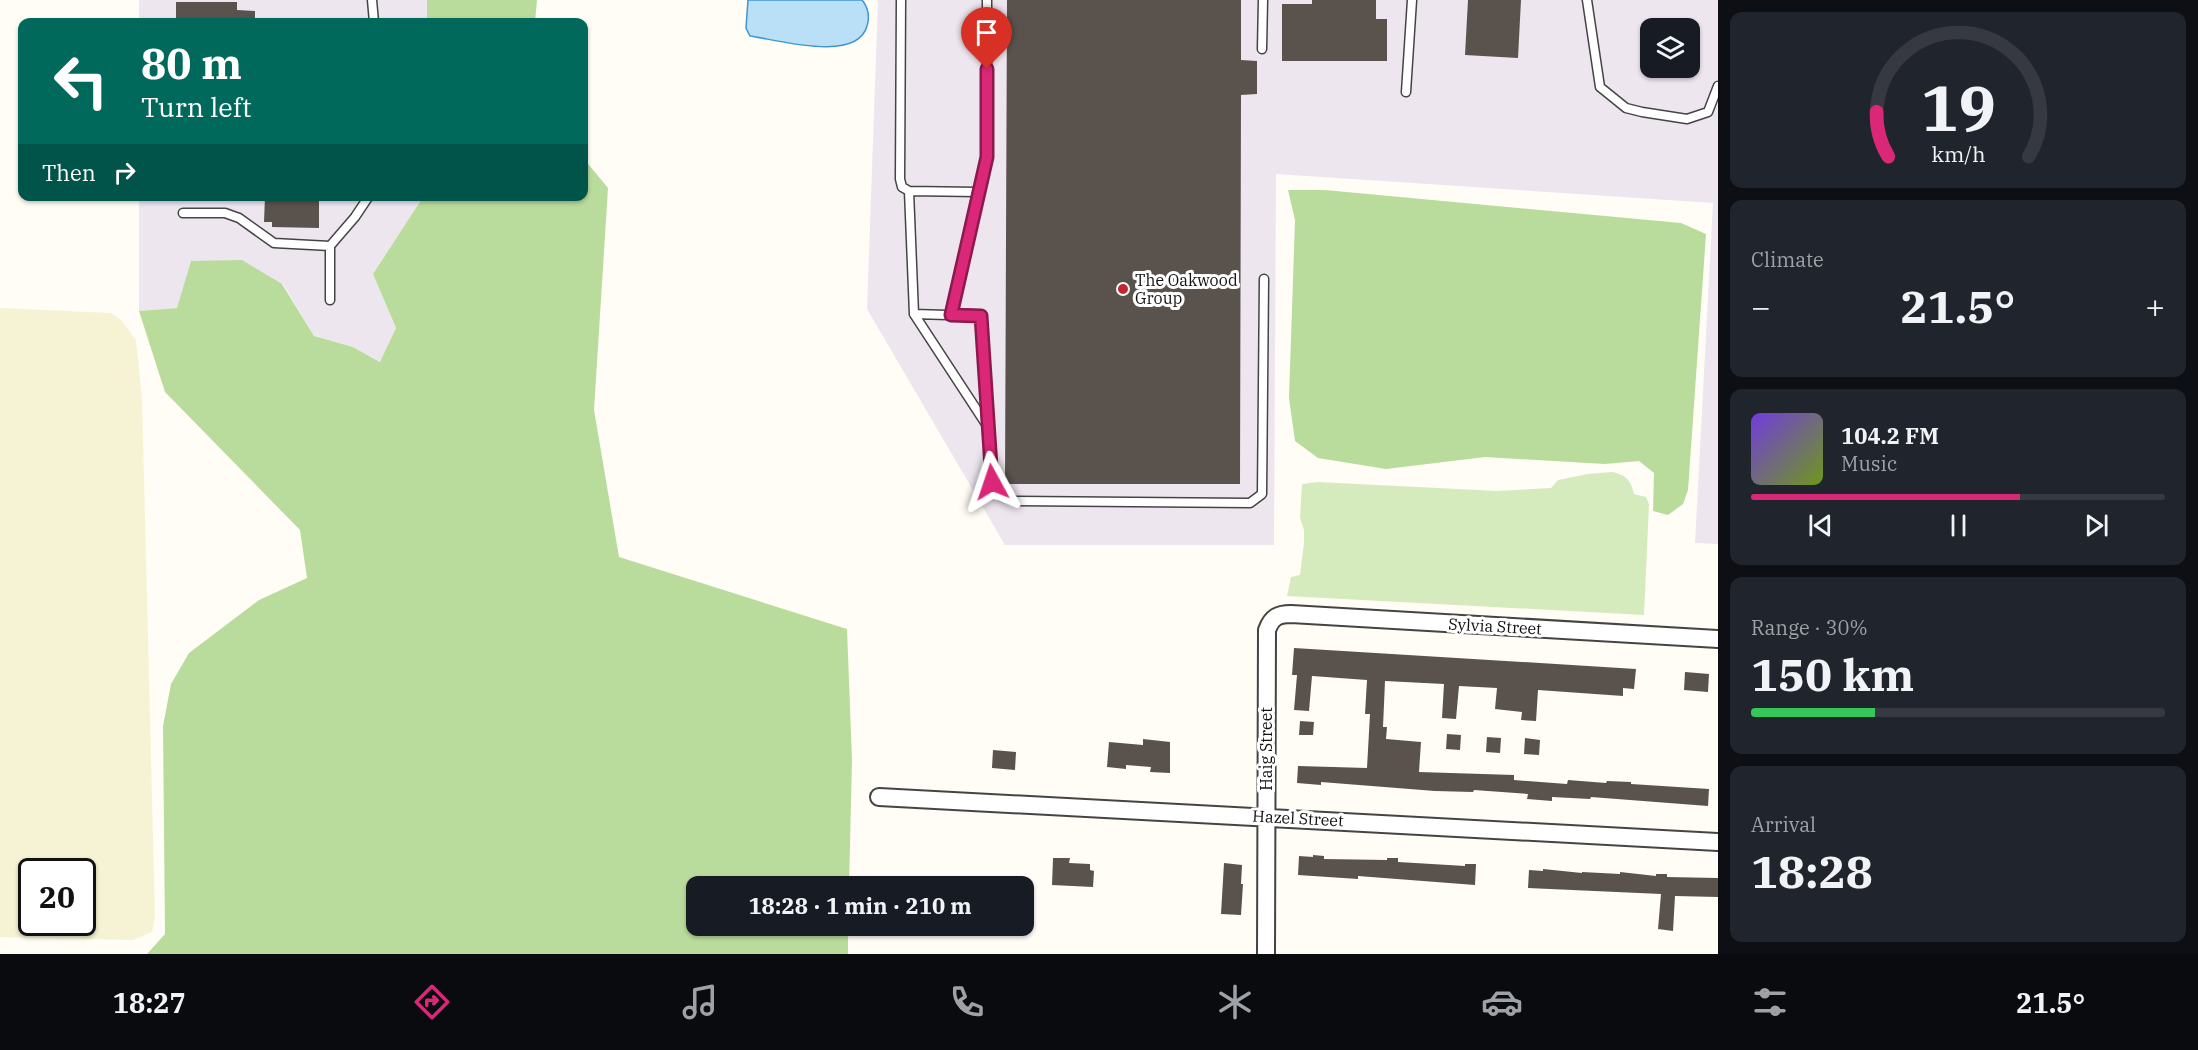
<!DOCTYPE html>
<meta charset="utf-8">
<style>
:root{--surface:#171b24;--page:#20242c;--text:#f1f3f6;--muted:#9ea1a6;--line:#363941;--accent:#db2777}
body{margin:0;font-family:"IBM Plex Serif",serif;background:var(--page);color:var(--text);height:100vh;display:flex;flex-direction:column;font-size:22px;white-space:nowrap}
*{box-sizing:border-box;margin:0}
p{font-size:20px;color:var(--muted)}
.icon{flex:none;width:33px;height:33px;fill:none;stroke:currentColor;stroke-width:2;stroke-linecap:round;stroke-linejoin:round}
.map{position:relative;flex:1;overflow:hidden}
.sheet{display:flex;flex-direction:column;gap:12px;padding:12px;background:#0d0f14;width:480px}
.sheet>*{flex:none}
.hud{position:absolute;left:18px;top:18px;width:570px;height:183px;border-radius:12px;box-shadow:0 2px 4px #0004;background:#00695c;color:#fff;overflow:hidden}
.controls{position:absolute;left:1640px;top:18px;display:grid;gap:12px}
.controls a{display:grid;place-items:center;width:60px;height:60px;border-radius:12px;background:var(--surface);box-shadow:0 2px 4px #0004;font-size:30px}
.speed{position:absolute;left:18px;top:858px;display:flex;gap:12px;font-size:30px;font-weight:700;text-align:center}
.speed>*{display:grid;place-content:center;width:78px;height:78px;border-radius:50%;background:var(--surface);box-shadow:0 2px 4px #0004;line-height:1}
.speed .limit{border:3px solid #111;border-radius:9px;background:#fff;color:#111}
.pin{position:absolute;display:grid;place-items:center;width:51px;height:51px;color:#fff;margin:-62px -26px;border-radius:50% 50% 50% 0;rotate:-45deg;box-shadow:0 0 6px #0007}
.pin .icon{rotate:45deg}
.me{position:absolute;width:66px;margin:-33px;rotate:355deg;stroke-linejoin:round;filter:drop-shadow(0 0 4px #0008)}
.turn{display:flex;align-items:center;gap:21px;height:126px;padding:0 24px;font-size:27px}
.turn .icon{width:78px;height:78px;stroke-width:2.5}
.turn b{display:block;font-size:42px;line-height:51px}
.then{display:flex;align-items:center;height:57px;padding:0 24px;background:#0003;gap:12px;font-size:22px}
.big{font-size:45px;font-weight:700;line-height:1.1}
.sheet .widget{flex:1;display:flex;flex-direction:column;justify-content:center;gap:9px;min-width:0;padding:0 21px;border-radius:12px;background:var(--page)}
.sheet .dial{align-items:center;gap:0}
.dial svg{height:156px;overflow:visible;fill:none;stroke:var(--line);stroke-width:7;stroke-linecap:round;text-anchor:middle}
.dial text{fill:var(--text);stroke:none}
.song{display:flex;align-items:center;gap:18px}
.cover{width:72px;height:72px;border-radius:9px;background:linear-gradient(135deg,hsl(260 70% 55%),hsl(80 70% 35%))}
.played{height:6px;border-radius:3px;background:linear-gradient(90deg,var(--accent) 65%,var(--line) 65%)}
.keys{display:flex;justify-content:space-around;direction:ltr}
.heat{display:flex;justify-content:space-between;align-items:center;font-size:33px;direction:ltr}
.charge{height:9px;border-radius:4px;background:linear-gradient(90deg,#34c759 30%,var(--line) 0)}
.trip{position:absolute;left:686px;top:876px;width:348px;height:60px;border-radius:12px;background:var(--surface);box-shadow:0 2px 4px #0004;font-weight:700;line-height:60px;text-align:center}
.menu{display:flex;height:96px;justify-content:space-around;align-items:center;background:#090b0e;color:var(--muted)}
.menu .icon{width:42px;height:42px}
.menu .on{color:var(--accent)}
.menu b{font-size:27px;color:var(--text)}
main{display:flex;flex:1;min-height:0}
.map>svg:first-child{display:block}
.industrial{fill:#eee6ef;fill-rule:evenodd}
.farmland{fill:#f6f3d4;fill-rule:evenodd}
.green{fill:#d5ebbd}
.forest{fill:#b9dc9c}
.water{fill:#b9e0f7;stroke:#3f96cf;stroke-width:1.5}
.building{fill:#5a524d}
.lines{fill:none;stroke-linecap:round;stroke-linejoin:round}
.lane-casing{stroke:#444;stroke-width:11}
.street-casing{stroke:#444;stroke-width:20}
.lane{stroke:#fff;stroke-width:8}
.street{stroke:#fff;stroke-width:16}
.route-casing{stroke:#8e194d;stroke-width:15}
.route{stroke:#db2777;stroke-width:10}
.poi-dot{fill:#c4262e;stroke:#fff;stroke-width:2}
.labels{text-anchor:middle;stroke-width:6;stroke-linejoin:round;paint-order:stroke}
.poi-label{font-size:16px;fill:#111;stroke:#fff;text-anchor:start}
.street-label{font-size:16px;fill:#111;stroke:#fff}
</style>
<main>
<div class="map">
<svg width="1718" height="954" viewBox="0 0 1718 954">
<rect width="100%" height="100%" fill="#fffdf5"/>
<path class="industrial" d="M139,0H427V22H139Z
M878,0H1718V544L1695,543L1713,203L1276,174L1274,545H1005L867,309ZM1650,28H1689V68H1650Z
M139,197H423L373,274L396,328L381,362L353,347L314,336L283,284L177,308L139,311Z"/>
<path class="farmland" d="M0,308L111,313L121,320L136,340L142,398L155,917L152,932L133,940L0,937ZM32,872H82V922H32Z"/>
<path class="green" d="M1612,472C1626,475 1631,480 1634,494L1646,497L1649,504L1644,615L1287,596L1291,577L1300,575L1304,543V530L1300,518L1302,484L1318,482L1497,491L1551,488L1558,480L1588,474Z"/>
<path class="forest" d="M427,0H537L535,22H427Z
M584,159L608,188L594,410L619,557L847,629L852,760L849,886H696V926H848V954H147L165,934L163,726L171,684L189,653L259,600L307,578L300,530L165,392L139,311L177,308L191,261L242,260L282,284L314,336L353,347L380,362L396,328L373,274L423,197L584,196Z
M1288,190H1325L1681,223L1706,234L1688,490L1683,504L1668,515L1653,511L1654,473L1639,461L1605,464L1485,457L1386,469L1318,458L1295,441L1289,398L1295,220Z"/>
<path class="water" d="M748,0H862C868,7 870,17 867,26C857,63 778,40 750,36L746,28Z"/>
<path class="building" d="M1007,0H1241V60L1257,61V94L1241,95L1240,484H1005Z
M1312,0H1376V19H1387V61H1282V4H1312Z
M1468,0H1521L1518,58L1465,55Z
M176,2H237V10L255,11V22H176Z
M265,196H319V228L272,227V222H264Z
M1294,648L1636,669L1634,689L1623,688V696L1538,690L1536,721L1521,720L1522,712L1495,709L1497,688L1459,686L1456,719L1442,718L1444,684L1385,681L1383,727H1387L1386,739L1421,742L1419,772L1514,775V780L1567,784L1568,780L1606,783L1607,781L1631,782V784L1709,789L1708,806L1591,797L1590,799L1552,797V801L1527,799L1528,794L1474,790L1473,792L1435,791L1321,782V785L1297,783L1298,766L1367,768L1370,714H1365L1367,680L1312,676L1309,711L1294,710L1297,675H1292Z
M1685,672L1709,674L1708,692L1684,690Z
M1300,721L1314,722L1313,735H1299Z
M1447,734L1461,735L1460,750L1446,749Z
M1487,737L1501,738L1500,753L1486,752Z
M1525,738L1540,740L1539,755L1524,754Z
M1143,739L1170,742V773L1150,772L1151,767L1126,765V769L1107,767L1109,742L1143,745Z
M993,750L1016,752L1015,770L992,768Z
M1313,855L1324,856V859L1387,860V858H1398V862L1465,866V864H1476L1475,885L1358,876V879L1298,875L1299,856L1313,857Z
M1053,858H1070L1069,863L1090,864V870L1094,871L1093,887L1052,885Z
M1224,863L1242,865L1241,884H1243L1241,915L1221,914Z
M1543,869L1582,873V872L1620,874V872L1656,876V874H1667V877L1718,878V897L1675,896L1673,931L1658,929L1661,894L1528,888L1529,870L1543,871Z"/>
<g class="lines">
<g class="lane-casing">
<path id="lane" d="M372,0L374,22
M901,0L900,179L902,187L909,191L978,192
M1587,0L1600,87L1626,108L1642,112L1687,119L1708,112L1718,86
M1262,49L1263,0
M1406,92L1412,0
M909,191L914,314L986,424
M183,213H225L239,218L274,243L330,246
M330,300V246L355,217L369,196
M914,314L981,316L992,482L1000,496L1015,501L1250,503L1262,494L1264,279
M950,315L987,157V0"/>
</g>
<g class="street-casing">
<path id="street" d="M879,797L1718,842
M1266,954L1267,630C1272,617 1278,614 1291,614L1718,639"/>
</g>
<use href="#lane" class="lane"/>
<use href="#street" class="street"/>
</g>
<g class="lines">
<g class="route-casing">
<path id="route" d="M987,69V157L951,315L981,316L992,482"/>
</g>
<use href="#route" class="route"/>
</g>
<circle class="poi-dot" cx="1123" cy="289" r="6"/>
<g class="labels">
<g class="poi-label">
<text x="1135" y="286">The Oakwood<tspan x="1135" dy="18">Group</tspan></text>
</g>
<g class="street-label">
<text transform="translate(1495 626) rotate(3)" y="6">Sylvia Street</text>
<text transform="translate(1266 749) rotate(-90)" y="6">Haig Street</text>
<text transform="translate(1298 818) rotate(3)" y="6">Hazel Street</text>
</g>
</g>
</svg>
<div class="controls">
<a><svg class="icon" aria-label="layers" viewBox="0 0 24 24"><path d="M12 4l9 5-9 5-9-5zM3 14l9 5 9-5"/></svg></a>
</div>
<div class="speed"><div class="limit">20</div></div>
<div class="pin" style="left:987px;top:69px;background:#d93025"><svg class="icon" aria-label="arrive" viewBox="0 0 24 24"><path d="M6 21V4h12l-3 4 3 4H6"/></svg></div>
<svg class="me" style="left:992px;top:482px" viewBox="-20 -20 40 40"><path d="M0-17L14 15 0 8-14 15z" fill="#db2777" stroke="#fff" stroke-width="4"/></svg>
<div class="trip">18:28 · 1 min · 210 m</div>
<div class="hud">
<div class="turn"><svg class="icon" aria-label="left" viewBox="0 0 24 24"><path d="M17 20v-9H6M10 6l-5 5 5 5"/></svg><div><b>80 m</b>Turn left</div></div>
<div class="then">Then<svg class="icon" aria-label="right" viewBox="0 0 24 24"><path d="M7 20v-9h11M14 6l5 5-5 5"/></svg></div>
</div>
</div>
<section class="sheet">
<div class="widget dial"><svg viewBox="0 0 100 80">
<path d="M14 69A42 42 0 1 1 86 69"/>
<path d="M14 69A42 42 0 0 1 8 46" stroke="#db2777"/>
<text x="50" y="56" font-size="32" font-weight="700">19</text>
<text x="50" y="72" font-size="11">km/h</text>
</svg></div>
<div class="widget"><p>Climate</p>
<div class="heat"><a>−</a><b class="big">21.5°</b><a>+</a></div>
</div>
<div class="widget">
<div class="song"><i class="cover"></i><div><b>104.2 FM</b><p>Music</p></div></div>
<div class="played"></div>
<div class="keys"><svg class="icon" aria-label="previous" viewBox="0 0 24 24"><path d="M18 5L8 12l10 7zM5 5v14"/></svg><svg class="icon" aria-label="pause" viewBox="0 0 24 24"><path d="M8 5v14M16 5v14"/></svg><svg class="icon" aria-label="next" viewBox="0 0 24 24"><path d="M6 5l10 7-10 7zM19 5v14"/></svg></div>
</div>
<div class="widget"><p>Range · 30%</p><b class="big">150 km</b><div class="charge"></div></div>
<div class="widget"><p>Arrival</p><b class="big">18:28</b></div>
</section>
</main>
<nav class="menu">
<b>18:27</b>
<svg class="icon on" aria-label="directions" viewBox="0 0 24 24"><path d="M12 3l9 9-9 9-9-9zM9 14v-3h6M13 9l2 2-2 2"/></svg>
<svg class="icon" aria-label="music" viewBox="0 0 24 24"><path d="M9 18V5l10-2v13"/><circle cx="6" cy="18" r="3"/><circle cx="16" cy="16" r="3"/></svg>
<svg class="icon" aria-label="phone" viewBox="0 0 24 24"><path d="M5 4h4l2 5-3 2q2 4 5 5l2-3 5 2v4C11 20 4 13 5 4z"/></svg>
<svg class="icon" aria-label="climate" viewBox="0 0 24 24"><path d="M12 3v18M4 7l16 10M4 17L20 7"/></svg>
<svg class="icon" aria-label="car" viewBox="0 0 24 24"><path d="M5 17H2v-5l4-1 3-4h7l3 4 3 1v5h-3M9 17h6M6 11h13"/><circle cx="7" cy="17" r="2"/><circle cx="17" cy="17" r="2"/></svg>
<svg class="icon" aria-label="filters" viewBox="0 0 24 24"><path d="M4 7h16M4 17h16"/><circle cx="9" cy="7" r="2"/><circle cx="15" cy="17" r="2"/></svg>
<b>21.5°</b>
</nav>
